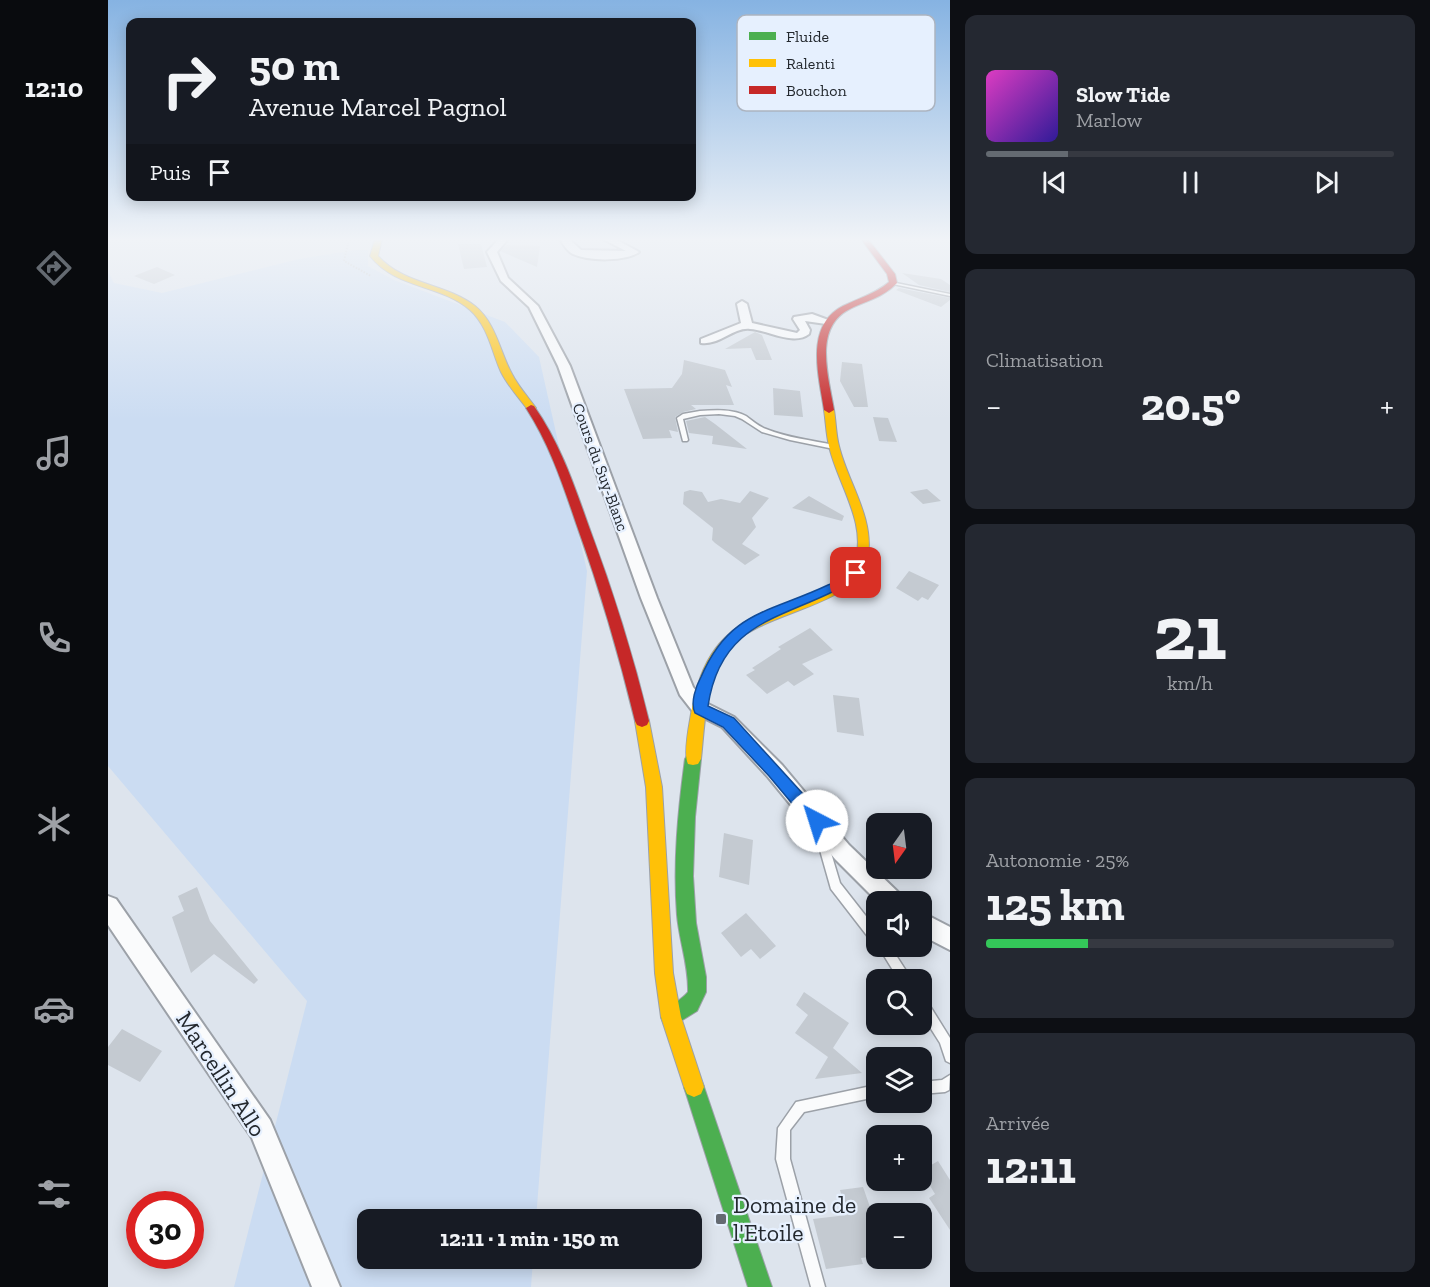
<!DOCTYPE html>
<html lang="fr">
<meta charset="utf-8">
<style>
:root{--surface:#171b24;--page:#242831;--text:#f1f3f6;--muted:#9ea1a6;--line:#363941;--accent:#646a71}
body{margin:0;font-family:"Zilla Slab",serif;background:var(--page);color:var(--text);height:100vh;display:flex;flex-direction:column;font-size:22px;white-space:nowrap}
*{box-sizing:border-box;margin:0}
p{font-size:20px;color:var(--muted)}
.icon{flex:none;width:33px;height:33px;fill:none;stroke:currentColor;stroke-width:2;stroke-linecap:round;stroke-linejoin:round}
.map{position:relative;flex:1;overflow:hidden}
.drawer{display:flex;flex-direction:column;gap:15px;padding:15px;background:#0d0f14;width:480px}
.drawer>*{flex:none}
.banner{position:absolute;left:18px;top:18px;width:570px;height:183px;border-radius:12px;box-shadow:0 3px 15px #0003;background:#171b24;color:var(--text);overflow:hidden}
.needle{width:39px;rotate:194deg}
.controls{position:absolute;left:758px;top:813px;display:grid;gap:12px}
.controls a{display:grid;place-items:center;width:66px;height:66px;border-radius:12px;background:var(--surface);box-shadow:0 3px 15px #0003;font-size:30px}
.speed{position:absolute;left:18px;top:1191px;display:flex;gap:12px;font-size:30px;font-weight:700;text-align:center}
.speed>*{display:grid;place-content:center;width:78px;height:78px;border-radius:50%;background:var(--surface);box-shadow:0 3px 15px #0003;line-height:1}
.speed .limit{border:9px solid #d22;background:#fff;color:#111}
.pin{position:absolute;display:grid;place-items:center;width:51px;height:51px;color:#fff;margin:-26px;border-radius:12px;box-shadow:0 3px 9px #0006}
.me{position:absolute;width:66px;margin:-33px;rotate:320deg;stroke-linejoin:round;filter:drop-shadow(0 0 4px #0008)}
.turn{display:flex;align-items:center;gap:21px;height:126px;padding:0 24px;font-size:27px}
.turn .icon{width:78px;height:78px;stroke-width:2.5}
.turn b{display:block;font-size:42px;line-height:51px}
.then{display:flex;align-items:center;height:57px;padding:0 24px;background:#0003;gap:12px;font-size:22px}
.big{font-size:45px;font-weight:800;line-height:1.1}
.drawer .widget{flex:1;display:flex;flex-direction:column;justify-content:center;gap:9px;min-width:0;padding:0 21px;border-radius:12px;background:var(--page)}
.drawer .dial{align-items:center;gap:0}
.dial b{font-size:78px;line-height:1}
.song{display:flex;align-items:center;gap:18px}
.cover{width:72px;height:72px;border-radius:9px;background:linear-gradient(135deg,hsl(310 70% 55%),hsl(250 70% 35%))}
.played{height:6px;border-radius:3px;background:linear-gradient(90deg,var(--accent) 20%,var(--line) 20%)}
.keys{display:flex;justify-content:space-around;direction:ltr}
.heat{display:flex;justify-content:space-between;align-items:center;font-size:33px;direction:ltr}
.charge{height:9px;border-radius:4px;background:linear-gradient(90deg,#34c759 25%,var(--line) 0)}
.trip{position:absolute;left:249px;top:1209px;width:345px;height:60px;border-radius:12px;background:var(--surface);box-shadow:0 3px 15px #0003;font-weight:800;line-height:60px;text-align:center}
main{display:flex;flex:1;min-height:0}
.tab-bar{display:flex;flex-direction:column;width:108px;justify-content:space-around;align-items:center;background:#090b0e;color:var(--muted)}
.tab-bar .icon{width:42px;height:42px}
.tab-bar .on{color:var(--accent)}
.tab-bar b{font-size:27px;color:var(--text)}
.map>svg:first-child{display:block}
.green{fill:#cbdcf2}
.building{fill:#c4cad1}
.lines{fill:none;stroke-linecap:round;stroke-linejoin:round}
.lane-casing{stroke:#9ca1a8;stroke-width:3}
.street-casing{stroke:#9ca1a8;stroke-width:4}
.fast-casing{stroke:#9ca1a8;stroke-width:2}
.slow-casing{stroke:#9ca1a8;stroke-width:2}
.jam-casing{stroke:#9ca1a8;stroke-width:2}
.path{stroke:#c1c3c7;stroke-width:2;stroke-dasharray:1.5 1.5;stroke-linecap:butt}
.lane{fill:#fafbfc;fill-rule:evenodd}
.street{fill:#fafbfc;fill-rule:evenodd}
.fast{fill:#4caf50;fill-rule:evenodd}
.slow{fill:#ffc107;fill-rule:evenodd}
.jam{fill:#c62828;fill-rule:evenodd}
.route{fill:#1a73e8;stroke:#114b97;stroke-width:1.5}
.poi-dot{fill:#646a71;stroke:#e6f0fe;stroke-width:2}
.labels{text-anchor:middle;stroke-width:4.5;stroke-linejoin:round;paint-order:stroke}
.far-street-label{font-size:16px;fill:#23282e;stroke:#e6f0fe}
.near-street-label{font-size:24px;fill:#23282e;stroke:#e6f0fe}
.near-poi-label{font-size:24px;fill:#23282e;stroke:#e6f0fe;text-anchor:start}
.key{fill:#e6f0fe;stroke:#acb4c0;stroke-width:1.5}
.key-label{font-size:16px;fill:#23282e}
</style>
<main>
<nav class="tab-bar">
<b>12:10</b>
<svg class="icon on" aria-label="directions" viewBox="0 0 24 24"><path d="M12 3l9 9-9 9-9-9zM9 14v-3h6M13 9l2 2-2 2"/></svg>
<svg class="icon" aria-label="music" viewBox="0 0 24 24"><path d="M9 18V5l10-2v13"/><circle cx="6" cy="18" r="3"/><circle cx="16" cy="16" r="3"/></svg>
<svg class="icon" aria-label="phone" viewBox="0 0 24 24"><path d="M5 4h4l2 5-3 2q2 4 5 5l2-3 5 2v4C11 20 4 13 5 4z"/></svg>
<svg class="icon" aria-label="climate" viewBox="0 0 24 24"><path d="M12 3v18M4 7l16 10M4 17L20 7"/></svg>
<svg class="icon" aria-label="car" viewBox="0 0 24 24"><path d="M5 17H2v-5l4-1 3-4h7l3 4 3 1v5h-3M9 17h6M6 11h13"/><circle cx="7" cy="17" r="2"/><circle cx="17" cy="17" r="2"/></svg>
<svg class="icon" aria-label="filters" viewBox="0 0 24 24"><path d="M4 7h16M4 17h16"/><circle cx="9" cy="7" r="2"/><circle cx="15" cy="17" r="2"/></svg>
</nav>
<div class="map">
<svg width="842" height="1287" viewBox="0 0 842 1287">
<rect width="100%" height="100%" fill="#dde4ed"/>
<path class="green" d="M248,250H260V266L286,280L397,322L431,357L479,571L428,1219L260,1220V1258L425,1259L423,1287H126L199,1001L0,766V272L6,283L54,293L191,259Z"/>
<path class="building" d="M350,244H373L379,267L356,269Z
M398,245L432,246L429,267L392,251Z
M49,267L67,275L46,284L26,276Z
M794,273L833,279L842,285V292L811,285Z
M791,288L842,298V300L833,307L788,290Z
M647,332L654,335L664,360H648L643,348L617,349Z
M576,360L617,370L624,387L618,385L626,405H583L588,409L575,412L567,417L570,432L561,430L564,438L535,439L516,389L564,388L574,374Z
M734,362L754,364L760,407H746L732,381Z
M665,388L692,391L695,417L666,415Z
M597,417L607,424L639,449L604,444L605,436L581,433L578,421Z
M765,417L780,418L789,442L771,441Z
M819,489L833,501L815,504L802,492Z
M582,490L594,492L600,502L613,499L632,503L642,491L661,498L644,518L648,527L634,544L652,555L637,565L607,543L604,540L605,528L575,504L576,492Z
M701,496L736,516L734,521L684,508Z
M801,571L831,585L820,600L814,597L810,601L788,588Z
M702,628L725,650L694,664L706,674L686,686L680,681L659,694L638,675L647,670L644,668L673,649L670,647Z
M725,695L751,698L756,736L729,732Z
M616,833L645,840L641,885L611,877Z
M89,887L102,921L150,980L146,984L106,954L83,973L64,917L76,911L70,896Z
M638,913L668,946L652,959L643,949L633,957L613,933Z
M696,992L741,1023L725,1048L754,1073L707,1079L720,1057L687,1033L700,1015L688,1005Z
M14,1029L54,1051L32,1082L0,1065V1047Z
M830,1161L842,1180V1230L821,1198L827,1194L813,1171Z
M755,1187L762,1207L768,1206V1256L753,1258L755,1264L718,1269L705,1219L739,1215L732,1190Z"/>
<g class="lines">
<g class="lane-casing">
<path id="lane" d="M783,282L842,294V296L785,284H783Z
M592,411C607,410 625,409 638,416C645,421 650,426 658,429C679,438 703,440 726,445L729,447L726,449L682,440L654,432L634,419L627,416L611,414L592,415L575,419L580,440L579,441H575L569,418L575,414Z
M713,831L717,833L718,836L732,883L768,929V943L764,942L723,889L708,836L709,833Z
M770,946H782L804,980H791Z
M813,996L817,998L842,1038V1063L838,1061L832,1043L813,1013Z
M842,1075L841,1090L837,1092L813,1094V1082L834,1080Z
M768,1085V1097L696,1112L682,1130V1159L717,1287H703L668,1159L670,1128L688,1102Z"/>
</g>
<g class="street-casing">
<path id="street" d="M391,239H400L389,252L400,278L430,306L462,366L549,598L585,687L598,703L626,717L674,765L741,845L793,895L795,902H770L727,859L660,777L614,727L586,713L572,695L533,598L450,366L421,307L393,281L379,252Z
M452,239H461L473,250L518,251L495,239H507L531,252C517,262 480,261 465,254C459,251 455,244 452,239Z
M634,301L639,304L644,323L689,333L692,330L685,319L686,317L704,314L723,321L718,324L697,321L702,330L701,334C686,346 660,330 642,329C626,327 610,346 593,343V339L633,323L629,304Z
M0,896L8,899L162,1120L232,1287H204L144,1138L0,925Z
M813,912L842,927V950L813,935Z"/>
</g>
<g class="fast-casing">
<path id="fast" d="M585,753L590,754L593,759L587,817L585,876L588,923L598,977V992L589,1011L563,1027L556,1024L553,1017C558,1006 572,1002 580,992C581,966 571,940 569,915C565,863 570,811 577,759L580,754Z
M586,1077L593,1080L596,1087L664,1287H640L576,1087L579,1080Z"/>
</g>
<g class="slow-casing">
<path id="slow" d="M267,239H274L270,256C296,285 337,283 367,306C388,323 392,352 404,374C410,386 420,397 428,408L426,410H420C411,398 400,386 393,372C384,352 380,326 362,310C332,284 288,289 262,256Z
M721,407L726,410C728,422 728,435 731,446C740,483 766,517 760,556C752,608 652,610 620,649C597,679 597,723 593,759L590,764L585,765L580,764C575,754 581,726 583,714C592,660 612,629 664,609C684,602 705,596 723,585C731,580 742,574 746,564C761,525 729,483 721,446C718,434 718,422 716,410Z
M534,715L539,717L541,721L554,787L565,973L573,1017L596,1087L593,1094L586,1097L579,1094L576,1087L553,1017L547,973L538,787L527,721L529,717Z"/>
</g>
<g class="jam-casing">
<path id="jam" d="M753,239H760L787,274L789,283C775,298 757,301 740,310C705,329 721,379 726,410L721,413L716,410C711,376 696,326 735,306C751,298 767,294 781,282L779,274Z
M423,405L426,406C452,443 466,485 481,527C505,591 525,655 541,721L539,725L534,727L529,725L527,721C511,655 492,590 469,526C455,485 442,445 418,408Z"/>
</g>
<path class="path" d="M241,239L236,261L263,276"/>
<use href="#lane" class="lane"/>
<use href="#street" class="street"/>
<use href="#fast" class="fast"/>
<use href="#slow" class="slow"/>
<use href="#jam" class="jam"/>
</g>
<linearGradient id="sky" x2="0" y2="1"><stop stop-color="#86b3e2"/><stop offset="0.57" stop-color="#f0f3f7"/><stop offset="1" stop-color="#f0f3f7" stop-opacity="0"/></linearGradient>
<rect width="842" height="420" fill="url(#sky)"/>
<path class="route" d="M748,569L752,570V576C687,620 614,612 600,706L626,718L715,816L717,821L715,826L709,828L703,826L661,776L615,727L587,713C582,703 588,686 593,677C621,611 661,613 720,585C729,581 737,572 748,569Z"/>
<rect class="poi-dot" x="607" y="1213" width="12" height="12" rx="3"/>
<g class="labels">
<g class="far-street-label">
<text transform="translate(493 467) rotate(70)" y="6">Cours du Suy-Blanc</text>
</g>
<g class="near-street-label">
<text transform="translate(113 1074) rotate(57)" y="8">Marcellin Allo</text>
</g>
<g class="near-poi-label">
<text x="625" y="1213">Domaine de<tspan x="625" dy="28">l'Etoile</tspan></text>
</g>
</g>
<rect x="629" y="15" width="198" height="96" rx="9" class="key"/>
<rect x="641" y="32" width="27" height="8" fill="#4caf50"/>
<rect x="641" y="59" width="27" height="8" fill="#ffc107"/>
<rect x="641" y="86" width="27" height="8" fill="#c62828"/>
<g class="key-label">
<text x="678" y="42">Fluide</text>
<text x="678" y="69">Ralenti</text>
<text x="678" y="96">Bouchon</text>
</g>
</svg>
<div class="controls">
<a><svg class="needle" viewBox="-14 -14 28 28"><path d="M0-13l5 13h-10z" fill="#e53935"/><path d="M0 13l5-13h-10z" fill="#9ea1a6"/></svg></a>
<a><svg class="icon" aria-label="sound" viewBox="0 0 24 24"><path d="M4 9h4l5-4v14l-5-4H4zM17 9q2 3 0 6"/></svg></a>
<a><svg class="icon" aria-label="search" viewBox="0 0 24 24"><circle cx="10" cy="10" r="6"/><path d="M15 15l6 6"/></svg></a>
<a><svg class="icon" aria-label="layers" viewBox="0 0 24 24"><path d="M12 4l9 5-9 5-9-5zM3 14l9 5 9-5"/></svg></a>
<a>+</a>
<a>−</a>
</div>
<div class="speed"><div class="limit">30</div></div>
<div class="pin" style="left:748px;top:573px;background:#d93025"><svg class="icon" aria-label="arrive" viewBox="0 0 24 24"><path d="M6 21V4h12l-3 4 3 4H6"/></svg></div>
<svg class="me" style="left:709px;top:821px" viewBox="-20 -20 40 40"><circle r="19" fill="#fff"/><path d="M0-13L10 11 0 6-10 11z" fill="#1a73e8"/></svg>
<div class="trip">12:11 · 1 min · 150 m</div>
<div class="banner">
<div class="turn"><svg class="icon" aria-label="right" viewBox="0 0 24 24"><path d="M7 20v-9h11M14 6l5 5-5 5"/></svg><div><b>50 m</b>Avenue Marcel Pagnol</div></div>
<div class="then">Puis<svg class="icon" aria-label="arrive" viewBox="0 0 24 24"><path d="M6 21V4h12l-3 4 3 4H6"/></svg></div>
</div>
</div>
<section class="drawer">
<div class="widget">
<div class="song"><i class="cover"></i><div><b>Slow Tide</b><p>Marlow</p></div></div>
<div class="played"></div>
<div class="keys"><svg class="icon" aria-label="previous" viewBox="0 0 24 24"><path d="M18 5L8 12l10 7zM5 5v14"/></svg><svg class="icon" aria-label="pause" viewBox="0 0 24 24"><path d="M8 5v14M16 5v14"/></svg><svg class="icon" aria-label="next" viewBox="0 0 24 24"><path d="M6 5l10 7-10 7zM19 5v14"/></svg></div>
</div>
<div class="widget"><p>Climatisation</p>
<div class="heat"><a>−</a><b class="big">20.5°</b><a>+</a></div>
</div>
<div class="widget dial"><b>21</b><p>km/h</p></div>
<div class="widget"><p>Autonomie · 25%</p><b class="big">125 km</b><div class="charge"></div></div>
<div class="widget"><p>Arrivée</p><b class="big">12:11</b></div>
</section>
</main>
